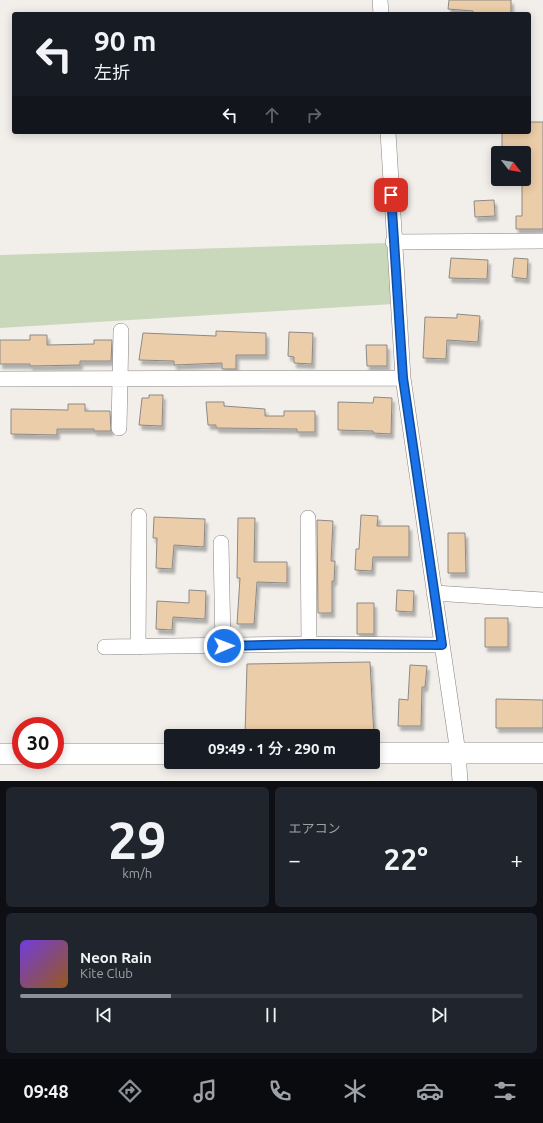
<!DOCTYPE html>
<html lang="ja">
<meta charset="utf-8">
<style>
:root{--surface:#171b24;--page:#20242c;--text:#f1f3f6;--muted:#9ea1a6;--line:#363941;--accent:#8c9099}
body{margin:0;font-family:Ubuntu,"Noto Sans JP",sans-serif;background:var(--page);color:var(--text);height:100vh;display:flex;flex-direction:column;font-size:15px;white-space:nowrap}
*{box-sizing:border-box;margin:0}
p{font-size:13px;color:var(--muted)}
.icon{flex:none;width:22px;height:22px;fill:none;stroke:currentColor;stroke-width:2;stroke-linecap:round;stroke-linejoin:round}
.map{position:relative;height:781px;overflow:hidden}
.sheet{display:flex;flex-direction:column;gap:6px;padding:6px;background:#0d0f14;flex:1}
.sheet>*{flex:none}
.hud{position:absolute;left:12px;top:12px;width:519px;height:122px;border-radius:4px;box-shadow:0 2px 10px #0003;background:#171b24;color:var(--text);overflow:hidden}
.needle{width:26px;rotate:121deg}
.controls{position:absolute;left:491px;top:146px;display:grid;gap:8px}
.controls a{display:grid;place-items:center;width:40px;height:40px;border-radius:4px;background:var(--surface);box-shadow:0 2px 10px #0003;font-size:20px}
.speed{position:absolute;left:12px;top:717px;display:flex;gap:8px;font-size:20px;font-weight:700;text-align:center}
.speed>*{display:grid;place-content:center;width:52px;height:52px;border-radius:50%;background:var(--surface);box-shadow:0 2px 10px #0003;line-height:1}
.speed .limit{border:6px solid #d22;background:#fff;color:#111}
.pin{position:absolute;display:grid;place-items:center;width:34px;height:34px;color:#fff;margin:-17px;border-radius:8px;box-shadow:0 2px 6px #0006}
.me{position:absolute;width:44px;margin:-22px;rotate:89deg;stroke-linejoin:round;filter:drop-shadow(0 0 3px #0008)}
.turn{display:flex;align-items:center;gap:14px;height:84px;padding:0 16px;font-size:18px}
.turn .icon{width:52px;height:52px;stroke-width:2.5}
.turn b{display:block;font-size:28px;line-height:34px}
.lanes{display:flex;align-items:center;height:38px;padding:0 16px;background:#0003;justify-content:center;gap:20px;direction:ltr}
.lanes .off{opacity:.35}
.big{font-size:30px;font-weight:600;line-height:1.1}
.sheet .tile{flex:1;display:flex;flex-direction:column;justify-content:center;gap:6px;min-width:0;padding:0 14px;border-radius:6px;background:var(--page)}
.sheet .dial{align-items:center;gap:0}
.dial b{font-size:52px;line-height:1}
.song{display:flex;align-items:center;gap:12px}
.cover{width:48px;height:48px;border-radius:6px;background:linear-gradient(135deg,hsl(260 70% 55%),hsl(30 70% 35%))}
.played{height:4px;border-radius:2px;background:linear-gradient(90deg,var(--accent) 30%,var(--line) 30%)}
.keys{display:flex;justify-content:space-around;direction:ltr}
.heat{display:flex;justify-content:space-between;align-items:center;font-size:22px;direction:ltr}
.sheet .tiles{flex:1;display:grid;gap:6px;grid-template-columns:1fr 1fr}
.tile:last-child{grid-column:span 2}
.trip{position:absolute;left:164px;top:729px;width:216px;height:40px;border-radius:4px;background:var(--surface);box-shadow:0 2px 10px #0003;font-weight:600;line-height:40px;text-align:center}
.menu{display:flex;height:64px;justify-content:space-around;align-items:center;background:#090b0e;color:var(--muted)}
.menu .icon{width:28px;height:28px}
.menu .on{color:var(--accent)}
.menu b{font-size:18px;color:var(--text)}
.map>svg:first-child{display:block}
.grass{fill:#c9d7bb}
.building{fill:#eccda9;stroke:#8c8986;filter:url(#shadow)}
.lines{fill:none;stroke-linecap:round;stroke-linejoin:round}
.street-casing{stroke:#878582;stroke-width:16}
.secondary-casing{stroke:#878582;stroke-width:22}
.street{stroke:#fff;stroke-width:15}
.secondary{stroke:#fff;stroke-width:21}
.route-casing{stroke:#114b97;stroke-width:10}
.route{stroke:#1a73e8;stroke-width:7}
</style>
<div class="map">
<svg width="543" height="781" viewBox="0 0 543 781">
<defs>
<filter id="shadow"><feDropShadow dx="2.5" dy="4.5" stdDeviation="1" flood-color="#0004"/></filter>
</defs>
<rect width="100%" height="100%" fill="#f2efeb"/>
<path class="grass" d="M387,243L393,304L0,328V255Z"/>
<path class="building" d="M449,0H511V14H473V11L448,9Z
M529,122H543V229H516V216H522V181H524V153H520V148H502V132H529Z
M494,200L495,216L475,217L474,201Z
M451,258L488,260L487,279L449,278Z
M514,258L528,259L527,279L512,277Z
M457,314L480,316L478,342L447,340L446,359L423,358L425,317L457,318Z
M216,331L266,333V355H236V369H222V363L174,365V361L139,360L143,333L216,336Z
M289,332L313,333L312,364L294,363V357L288,356Z
M30,335H47V345L94,344V340H112L111,361H80V365L30,366V364H0V340H30Z
M366,345H387V366H367Z
M149,395H163L162,426L139,425L142,398H149Z
M374,397L392,398L391,434L373,433V431L338,430V402L373,403Z
M206,402H224V406L265,409V416H284V411H315V432H297V429L216,428V425H208Z
M68,404H85V411H110L111,431H94V429H57V435L11,434V409L68,410Z
M361,515L378,516L377,526H409V557H373L372,571L355,570L356,549H359Z
M154,517L205,519L204,547L174,545L172,569L156,568L157,538H153Z
M238,518H255L254,562H287V583L257,582L254,624H237L240,578H237Z
M317,520L333,521L331,561H335L334,581H332V613H318Z
M448,533H465L466,573H448Z
M189,590L206,591L205,619L173,617L172,630L156,629L157,601L189,603Z
M397,590L414,591L413,612L396,611Z
M357,603H374V634H357Z
M485,618H508V647H485Z
M370,662L374,736H245L247,664Z
M410,665L427,666L425,687H422L421,726H398L399,699L408,700Z
M496,699L543,700V728H496Z"/>
<g class="lines">
<g class="street-casing">
<path id="street" d="M380,0L381,14
M388,132L403,378L458,753L460,781
M393,242L543,241
M0,379L403,378
M119,428L121,331
M308,518L309,644
M221,543L223,646
M434,593L543,600
M105,647L309,644L442,645
M138,647L139,516"/>
</g>
<g class="secondary-casing">
<path id="secondary" d="M373,753H543
M0,754H21
M55,754H171"/>
</g>
<use href="#street" class="street"/>
<use href="#secondary" class="secondary"/>
</g>
<g class="lines">
<g class="route-casing">
<path id="route" d="M224,646L309,644L442,645L403,378L391,195"/>
</g>
<use href="#route" class="route"/>
</g>
</svg>
<div class="controls">
<a><svg class="needle" viewBox="-14 -14 28 28"><path d="M0-13l5 13h-10z" fill="#e53935"/><path d="M0 13l5-13h-10z" fill="#9ea1a6"/></svg></a>
</div>
<div class="speed"><div class="limit">30</div></div>
<div class="pin" style="left:391px;top:195px;background:#d93025"><svg class="icon" aria-label="arrive" viewBox="0 0 24 24"><path d="M6 21V4h12l-3 4 3 4H6"/></svg></div>
<svg class="me" style="left:224px;top:646px" viewBox="-20 -20 40 40"><circle r="17" fill="#1a73e8" stroke="#fff" stroke-width="3"/><path d="M0-11L8 9 0 5-8 9z" fill="#fff"/></svg>
<div class="trip">09:49 · 1 分 · 290 m</div>
<div class="hud">
<div class="turn"><svg class="icon" aria-label="left" viewBox="0 0 24 24"><path d="M17 20v-9H6M10 6l-5 5 5 5"/></svg><div><b>90 m</b>左折</div></div>
<div class="lanes"><svg class="icon" aria-label="left" viewBox="0 0 24 24"><path d="M17 20v-9H6M10 6l-5 5 5 5"/></svg><svg class="icon off" aria-label="ahead" viewBox="0 0 24 24"><path d="M12 20V5M6 11l6-6 6 6"/></svg><svg class="icon off" aria-label="right" viewBox="0 0 24 24"><path d="M7 20v-9h11M14 6l5 5-5 5"/></svg></div>
</div>
</div>
<section class="sheet">
<div class="tiles">
<div class="tile dial"><b>29</b><p>km/h</p></div>
<div class="tile"><p>エアコン</p>
<div class="heat"><a>−</a><b class="big">22°</b><a>+</a></div>
</div>
<div class="tile">
<div class="song"><i class="cover"></i><div><b>Neon Rain</b><p>Kite Club</p></div></div>
<div class="played"></div>
<div class="keys"><svg class="icon" aria-label="previous" viewBox="0 0 24 24"><path d="M18 5L8 12l10 7zM5 5v14"/></svg><svg class="icon" aria-label="pause" viewBox="0 0 24 24"><path d="M8 5v14M16 5v14"/></svg><svg class="icon" aria-label="next" viewBox="0 0 24 24"><path d="M6 5l10 7-10 7zM19 5v14"/></svg></div>
</div>
</div>
</section>
<nav class="menu">
<b>09:48</b>
<svg class="icon on" aria-label="directions" viewBox="0 0 24 24"><path d="M12 3l9 9-9 9-9-9zM9 14v-3h6M13 9l2 2-2 2"/></svg>
<svg class="icon" aria-label="music" viewBox="0 0 24 24"><path d="M9 18V5l10-2v13"/><circle cx="6" cy="18" r="3"/><circle cx="16" cy="16" r="3"/></svg>
<svg class="icon" aria-label="phone" viewBox="0 0 24 24"><path d="M5 4h4l2 5-3 2q2 4 5 5l2-3 5 2v4C11 20 4 13 5 4z"/></svg>
<svg class="icon" aria-label="climate" viewBox="0 0 24 24"><path d="M12 3v18M4 7l16 10M4 17L20 7"/></svg>
<svg class="icon" aria-label="car" viewBox="0 0 24 24"><path d="M5 17H2v-5l4-1 3-4h7l3 4 3 1v5h-3M9 17h6M6 11h13"/><circle cx="7" cy="17" r="2"/><circle cx="17" cy="17" r="2"/></svg>
<svg class="icon" aria-label="filters" viewBox="0 0 24 24"><path d="M4 7h16M4 17h16"/><circle cx="9" cy="7" r="2"/><circle cx="15" cy="17" r="2"/></svg>
</nav>
